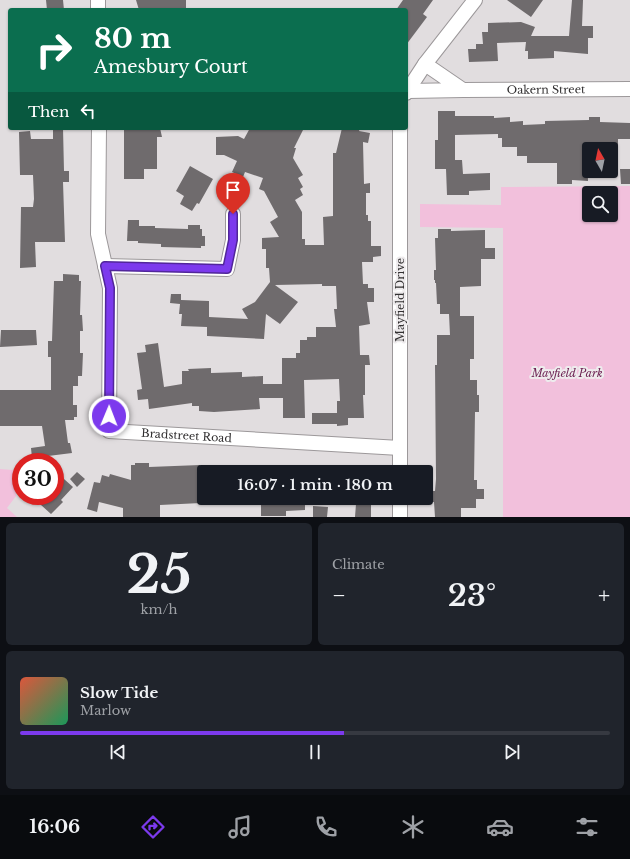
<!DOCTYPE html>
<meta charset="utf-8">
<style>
:root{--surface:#171b24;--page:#20242c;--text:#f1f3f6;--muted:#9ea1a6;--line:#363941;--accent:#7c3aed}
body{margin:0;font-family:"Libre Baskerville",serif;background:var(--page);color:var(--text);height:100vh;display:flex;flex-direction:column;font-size:15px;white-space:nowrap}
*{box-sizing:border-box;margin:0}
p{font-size:13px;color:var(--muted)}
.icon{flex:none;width:22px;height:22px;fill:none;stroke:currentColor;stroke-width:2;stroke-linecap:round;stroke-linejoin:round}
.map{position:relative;height:517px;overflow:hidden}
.panel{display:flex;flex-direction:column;gap:6px;padding:6px;background:#0d0f14;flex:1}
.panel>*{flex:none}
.guide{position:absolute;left:8px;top:8px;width:400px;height:122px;border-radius:4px;box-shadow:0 1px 3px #0004;background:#0b6e4f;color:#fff;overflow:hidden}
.needle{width:26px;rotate:351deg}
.fabs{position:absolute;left:582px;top:142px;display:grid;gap:8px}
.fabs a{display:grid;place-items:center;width:36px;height:36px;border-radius:4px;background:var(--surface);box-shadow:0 1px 3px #0004;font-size:20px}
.speed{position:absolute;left:12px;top:453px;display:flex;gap:8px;font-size:20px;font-weight:700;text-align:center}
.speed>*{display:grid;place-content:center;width:52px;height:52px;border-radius:50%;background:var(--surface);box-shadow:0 1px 3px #0004;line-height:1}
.speed .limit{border:6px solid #d22;background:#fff;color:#111}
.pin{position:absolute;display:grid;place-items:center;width:34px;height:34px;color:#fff;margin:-41px -17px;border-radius:50% 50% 50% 0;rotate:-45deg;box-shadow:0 0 4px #0007}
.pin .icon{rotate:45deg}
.me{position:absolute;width:44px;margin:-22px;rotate:1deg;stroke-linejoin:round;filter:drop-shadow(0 0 3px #0008)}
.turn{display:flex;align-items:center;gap:14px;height:84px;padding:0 20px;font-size:18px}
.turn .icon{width:52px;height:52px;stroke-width:2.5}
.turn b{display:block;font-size:28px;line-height:34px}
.then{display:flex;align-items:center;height:38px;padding:0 20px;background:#0003;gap:8px;font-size:15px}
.big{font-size:30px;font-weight:600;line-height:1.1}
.panel .widget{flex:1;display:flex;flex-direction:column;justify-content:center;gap:6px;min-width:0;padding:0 14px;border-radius:6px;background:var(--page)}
.panel .dial{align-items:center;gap:0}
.dial b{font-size:52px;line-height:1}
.song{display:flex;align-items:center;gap:12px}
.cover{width:48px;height:48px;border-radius:6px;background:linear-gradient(135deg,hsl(10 70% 55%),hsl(150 70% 35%))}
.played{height:4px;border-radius:2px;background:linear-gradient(90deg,var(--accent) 55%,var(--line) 55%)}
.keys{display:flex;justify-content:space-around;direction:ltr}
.heat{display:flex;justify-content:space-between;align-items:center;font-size:22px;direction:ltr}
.panel .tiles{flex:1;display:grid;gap:6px;grid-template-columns:1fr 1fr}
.widget:last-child{grid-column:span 2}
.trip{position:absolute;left:197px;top:465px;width:236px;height:40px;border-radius:4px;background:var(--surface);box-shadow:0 1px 3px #0004;font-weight:600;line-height:40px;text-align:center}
.tabs{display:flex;height:64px;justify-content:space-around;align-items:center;background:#090b0e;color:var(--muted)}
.tabs .icon{width:28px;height:28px}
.tabs .selected{color:var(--accent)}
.tabs b{font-size:18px;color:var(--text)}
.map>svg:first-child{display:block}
.green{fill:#f2c0dc;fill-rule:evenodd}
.building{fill:#6f6b6d}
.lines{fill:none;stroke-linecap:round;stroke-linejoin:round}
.minor-casing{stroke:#9c989a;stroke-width:16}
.minor{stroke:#fff;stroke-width:14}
.route-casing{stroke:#51269a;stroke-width:10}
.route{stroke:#7c3aed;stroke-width:7}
.labels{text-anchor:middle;stroke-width:4;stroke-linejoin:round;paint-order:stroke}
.street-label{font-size:11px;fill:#323031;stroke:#eeebed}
.park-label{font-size:11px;font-style:italic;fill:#6b1f51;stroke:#eeebed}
</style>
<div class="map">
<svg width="630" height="517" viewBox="0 0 630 517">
<rect width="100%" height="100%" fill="#e1dddf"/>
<path class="green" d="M630,186V517H503V228L420,227V204L501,205V187ZM589,193H611V215H589Z
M0,469L13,470L16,496L7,508L17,517H0Z"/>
<path class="building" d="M46,0H63L64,10H47Z
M136,0H186V10H139Z
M403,0H433L423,14L427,17L406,45V10H396Z
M507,0H543L531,17Z
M572,0H583L582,26H593V38H588V54L554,51V58L528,59V51H525L526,42L497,43L498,61L469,62L468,49H476V44H483L482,32H488V23L521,22L535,27L531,36H569Z
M438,111H455V116H494V118L510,117V122L523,121V125L545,124V121L589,120V117H600V122L630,123V139H618V149H587L588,181L572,180V184H557V163H527V156H517V147H502V138H498V134L455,135V160H462L463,174L490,173V190L469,191V195H447L446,169H435V140H438Z
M53,128H63L64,171H69V182H63L65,242H35L36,267L20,268L21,207H33L34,199L33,175H20L19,132L30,131L31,139H53Z
M124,128H160L162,137H157V169H144V179H124Z
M250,128H304L294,148H296L293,158L303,175L298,178L303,187L300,189L303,195L295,200L302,212V239H305V245H324L323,217L333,216V153H336L342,128H360L359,131L370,133L368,143L363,142L364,184L370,183V193H366V215H368V221H371V246H381V256L373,257V262H362L363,284H368V288H374V302H367L370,324L359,326L360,355H369L370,365H365V395H363L364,418H348V425L337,426V424H312V413H337V401H340L339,379L304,380L305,418H283V398H259L260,409L214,412L199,411V406H192V403L149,409L148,399L138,400L137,390L142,389L137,353L146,352L145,345L158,343L164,387L182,384V371H189L188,369L211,368V373L242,372V377L263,376V384H282V358H296V353H300V340H307V337H316V327H336L334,309H337L336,286H322V284L275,285L298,302L280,324L266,314L264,339L207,336V327L181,326L182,314H179L180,304L170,303L171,294H181V300L209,301V317L248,319L242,309L255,302L270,282L269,268H266V249H262V238L279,237L270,222L278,217L264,191L259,189L263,178L245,172L243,177L232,172L237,161L224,155H216V137L238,136L244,139Z
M190,166L213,179L199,204L197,203L192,211L180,204L184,196L176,191Z
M620,169H630V184H621Z
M128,220H139V226H155V228L188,229V225H200V229H202V236H205V246H201V248L161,247V244L138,243V241H127Z
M438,229H451V231L485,230V248H495V259H481V286L460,287V316H474V359H470V380H477V395H479V412H475L474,480H477V489H484V499H476V508H461V517H435L434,502H432L431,491H435L436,479L435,365H437V335H450L449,314H440V304H437L436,283H435V280H434V270H436L435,238H438Z
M63,274L79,275V281H81L80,315H82L83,331H80V353H83L82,376H78V386H73V405H77V417H74V420H65L68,443H70L72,453L32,458L31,448L45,446L42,426H0V390H51V357H48V341H52L54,281H63Z
M1,330H36L37,345L0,347Z
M135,463H149V467L200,465V469H204V481H200L201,503L160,505V517H123V508L99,502L97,512L87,509L94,482L100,483L102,475L109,477L110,474L131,480V465H135Z
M55,471L73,487L61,500L63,502L51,514L31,496H55Z
M77,472L85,479L77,487L70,479Z
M261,498H305V510L286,511V516H261Z
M356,504H371V517H355Z
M313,506L328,507L327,517H313Z"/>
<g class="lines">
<g class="minor-casing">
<g id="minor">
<path d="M98,0V10"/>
<path id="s1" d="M463,90L630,89"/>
<path d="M408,91L463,90L425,64"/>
<path d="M406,93L425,64L475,0"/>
<path id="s2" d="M99,128L98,234L110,288L109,431L400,448"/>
<path d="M400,128V472"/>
<path d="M105,266L227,269L233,240V214"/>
<path d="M400,498V517"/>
</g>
</g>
<use href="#minor" class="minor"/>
</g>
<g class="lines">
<g class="route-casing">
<path id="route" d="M109,416L110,288L105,266L227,269L233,240V214"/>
</g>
<use href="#route" class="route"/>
</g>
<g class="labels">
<g class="street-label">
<text dy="4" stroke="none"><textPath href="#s1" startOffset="83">Oakern Street</textPath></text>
<text transform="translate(400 300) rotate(-90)" y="4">Mayfield Drive</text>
<text dy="4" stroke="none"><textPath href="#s2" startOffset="382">Bradstreet Road</textPath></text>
</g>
<g class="park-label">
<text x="567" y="377">Mayfield Park</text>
</g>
</g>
</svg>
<div class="fabs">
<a><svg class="needle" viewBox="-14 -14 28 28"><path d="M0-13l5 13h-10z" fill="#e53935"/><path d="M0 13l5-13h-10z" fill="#9ea1a6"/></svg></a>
<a><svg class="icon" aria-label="search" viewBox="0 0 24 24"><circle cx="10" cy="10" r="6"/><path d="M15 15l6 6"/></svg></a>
</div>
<div class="speed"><div class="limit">30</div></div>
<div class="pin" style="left:233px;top:214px;background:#d93025"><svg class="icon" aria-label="arrive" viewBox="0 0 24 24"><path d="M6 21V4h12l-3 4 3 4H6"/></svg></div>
<svg class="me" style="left:109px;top:416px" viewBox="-20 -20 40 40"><circle r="17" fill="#7c3aed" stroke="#fff" stroke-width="3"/><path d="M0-11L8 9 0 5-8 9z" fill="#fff"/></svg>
<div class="trip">16:07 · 1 min · 180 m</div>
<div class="guide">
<div class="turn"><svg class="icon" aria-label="right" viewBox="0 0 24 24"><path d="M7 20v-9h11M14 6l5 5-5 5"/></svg><div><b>80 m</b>Amesbury Court</div></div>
<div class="then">Then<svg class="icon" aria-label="left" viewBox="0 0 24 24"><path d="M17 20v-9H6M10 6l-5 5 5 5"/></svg></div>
</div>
</div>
<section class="panel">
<div class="tiles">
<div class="widget dial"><b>25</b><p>km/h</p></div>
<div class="widget"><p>Climate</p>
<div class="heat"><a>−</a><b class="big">23°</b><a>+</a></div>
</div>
<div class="widget">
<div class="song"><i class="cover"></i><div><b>Slow Tide</b><p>Marlow</p></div></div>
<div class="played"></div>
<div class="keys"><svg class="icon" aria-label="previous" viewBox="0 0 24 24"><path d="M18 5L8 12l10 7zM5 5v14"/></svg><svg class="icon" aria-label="pause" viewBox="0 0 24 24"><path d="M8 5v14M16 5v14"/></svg><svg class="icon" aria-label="next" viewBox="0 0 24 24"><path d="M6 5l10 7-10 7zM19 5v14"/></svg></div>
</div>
</div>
</section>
<nav class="tabs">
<b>16:06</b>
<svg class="icon selected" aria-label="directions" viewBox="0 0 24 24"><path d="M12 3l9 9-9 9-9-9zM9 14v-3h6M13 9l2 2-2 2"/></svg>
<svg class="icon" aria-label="music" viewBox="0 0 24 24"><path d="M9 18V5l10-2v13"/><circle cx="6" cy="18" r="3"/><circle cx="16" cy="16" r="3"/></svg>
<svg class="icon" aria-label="phone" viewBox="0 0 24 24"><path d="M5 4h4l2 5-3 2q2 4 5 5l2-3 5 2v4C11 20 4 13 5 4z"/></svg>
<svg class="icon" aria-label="climate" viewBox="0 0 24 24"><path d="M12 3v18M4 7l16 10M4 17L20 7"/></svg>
<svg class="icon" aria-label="car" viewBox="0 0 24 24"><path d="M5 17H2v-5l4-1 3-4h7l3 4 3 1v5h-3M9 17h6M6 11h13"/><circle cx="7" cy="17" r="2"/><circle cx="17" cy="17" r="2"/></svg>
<svg class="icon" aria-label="filters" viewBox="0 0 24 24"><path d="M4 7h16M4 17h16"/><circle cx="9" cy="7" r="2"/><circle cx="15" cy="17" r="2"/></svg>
</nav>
